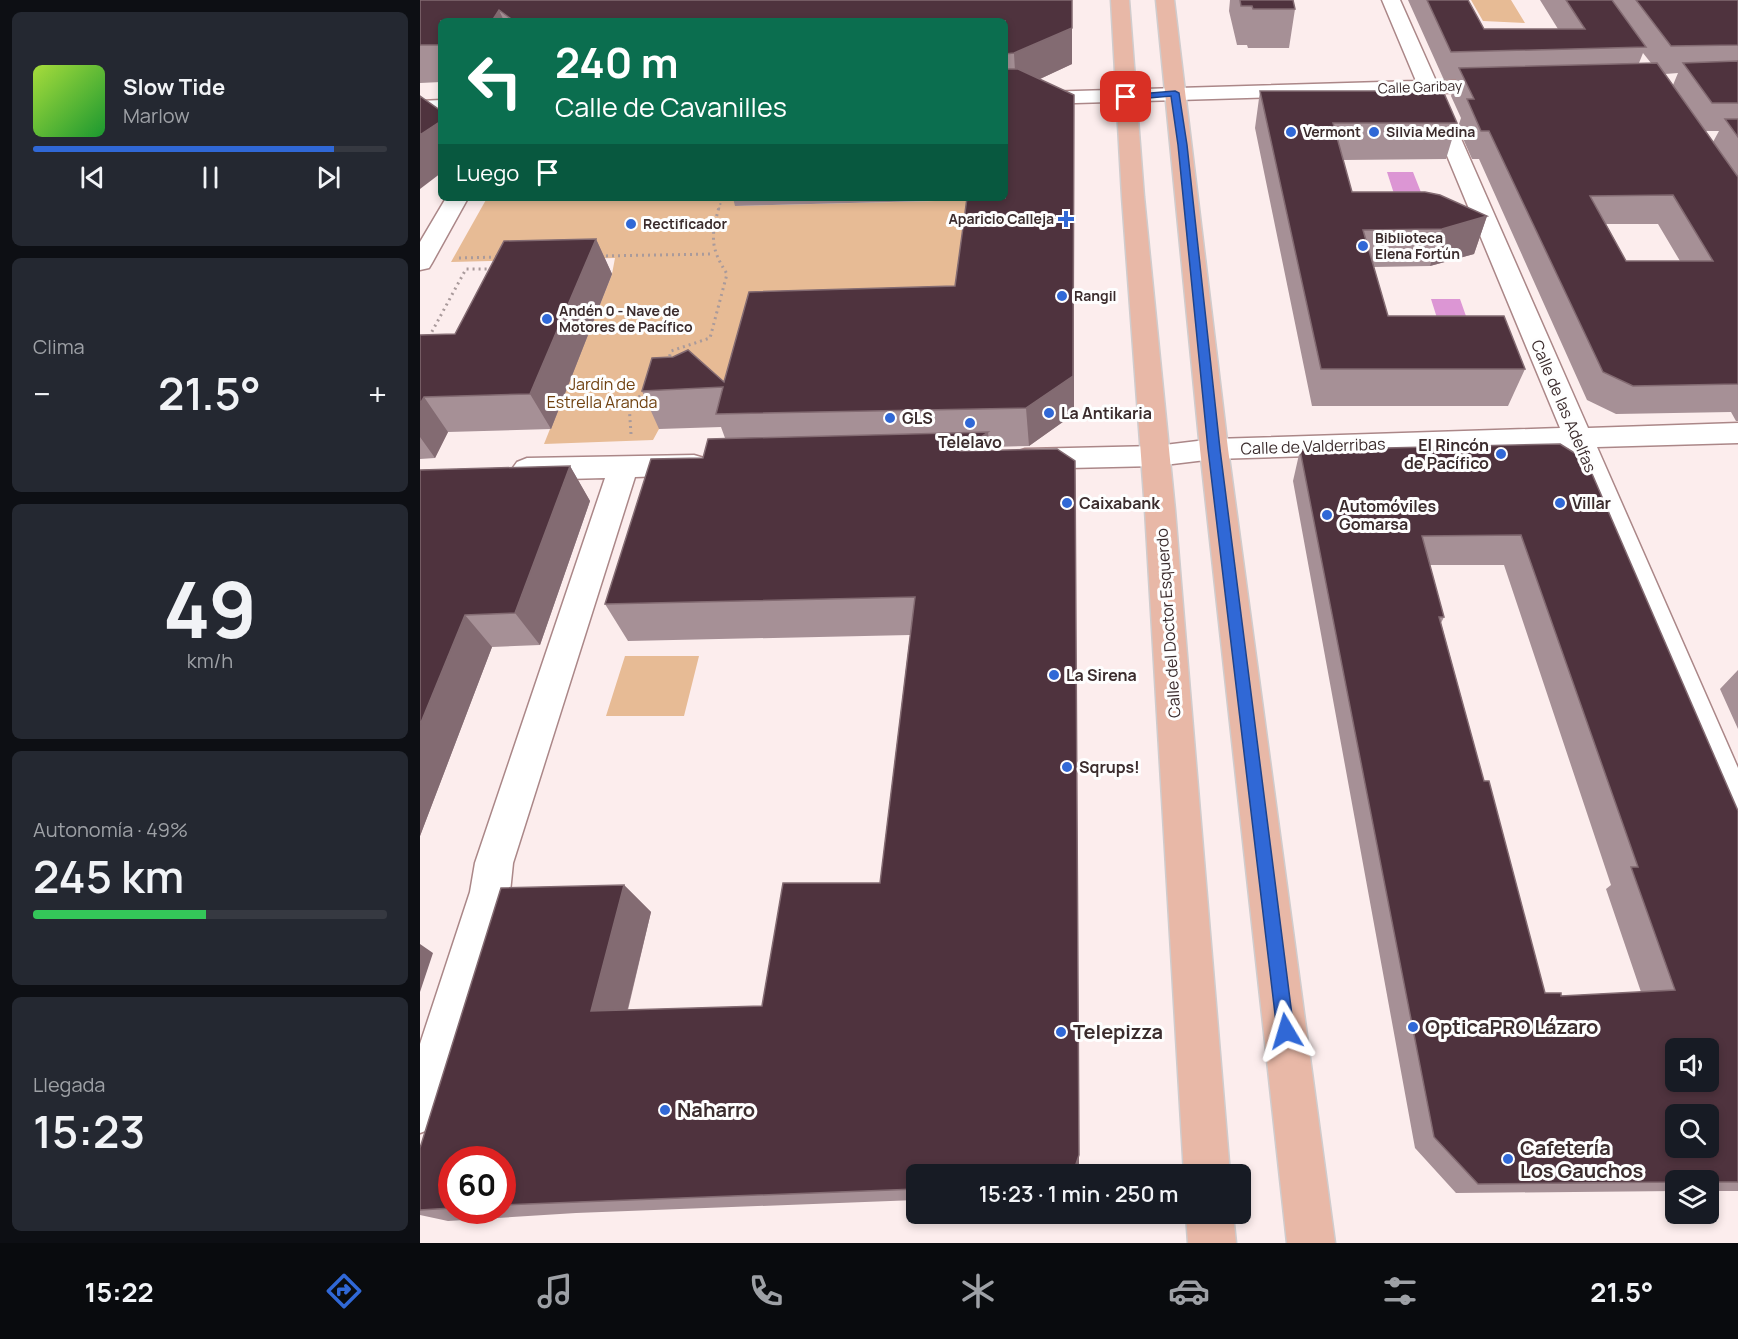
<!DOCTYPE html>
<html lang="es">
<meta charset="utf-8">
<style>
:root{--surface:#171b24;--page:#242831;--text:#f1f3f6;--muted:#9ea1a6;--line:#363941;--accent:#3068d6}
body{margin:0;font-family:Manrope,sans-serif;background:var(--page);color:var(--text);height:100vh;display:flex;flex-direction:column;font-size:22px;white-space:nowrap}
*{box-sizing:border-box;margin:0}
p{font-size:20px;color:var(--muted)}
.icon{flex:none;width:33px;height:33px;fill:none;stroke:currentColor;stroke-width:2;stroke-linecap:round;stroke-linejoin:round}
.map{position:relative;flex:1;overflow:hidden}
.drawer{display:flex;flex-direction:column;gap:12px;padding:12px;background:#0d0f14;width:420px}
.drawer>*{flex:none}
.top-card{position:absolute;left:18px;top:18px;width:570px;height:183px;border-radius:9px;box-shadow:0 3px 9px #0003;background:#0b6e4f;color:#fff;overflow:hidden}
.fabs{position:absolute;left:1245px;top:1038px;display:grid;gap:12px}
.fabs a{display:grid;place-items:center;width:54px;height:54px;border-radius:9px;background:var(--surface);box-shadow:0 3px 9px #0003;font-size:30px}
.speed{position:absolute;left:18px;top:1146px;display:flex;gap:12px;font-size:30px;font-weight:700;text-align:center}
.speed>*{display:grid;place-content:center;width:78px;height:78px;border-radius:50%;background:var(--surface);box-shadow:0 3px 9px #0003;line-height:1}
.speed .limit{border:9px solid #d22;background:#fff;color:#111}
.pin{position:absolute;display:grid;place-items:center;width:51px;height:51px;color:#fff;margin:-26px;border-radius:12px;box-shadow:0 3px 9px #0006}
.me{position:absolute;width:66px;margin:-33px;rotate:353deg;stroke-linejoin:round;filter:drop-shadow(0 0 4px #0008)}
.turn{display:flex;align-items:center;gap:21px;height:126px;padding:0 18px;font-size:27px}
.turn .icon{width:78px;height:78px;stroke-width:2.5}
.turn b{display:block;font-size:42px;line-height:51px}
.then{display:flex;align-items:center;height:57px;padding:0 18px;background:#0003;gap:12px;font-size:22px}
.big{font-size:45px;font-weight:600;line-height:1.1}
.drawer .tile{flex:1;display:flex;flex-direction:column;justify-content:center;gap:9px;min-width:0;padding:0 21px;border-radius:9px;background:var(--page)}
.drawer .dial{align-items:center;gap:0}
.dial b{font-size:78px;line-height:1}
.song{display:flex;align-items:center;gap:18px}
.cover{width:72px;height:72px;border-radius:9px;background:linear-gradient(135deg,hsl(80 70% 55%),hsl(130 70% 35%))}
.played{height:6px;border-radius:3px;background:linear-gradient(90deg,var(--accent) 85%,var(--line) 85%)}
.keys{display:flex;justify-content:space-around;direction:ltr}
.heat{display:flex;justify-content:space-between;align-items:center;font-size:33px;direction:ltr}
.charge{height:9px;border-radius:4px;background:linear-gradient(90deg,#34c759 49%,var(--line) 0)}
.trip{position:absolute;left:486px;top:1164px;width:345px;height:60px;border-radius:9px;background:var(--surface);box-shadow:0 3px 9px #0003;font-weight:600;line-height:60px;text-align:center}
.tabs{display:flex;height:96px;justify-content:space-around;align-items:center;background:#090b0e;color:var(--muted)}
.tabs .icon{width:42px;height:42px}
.tabs .on{color:var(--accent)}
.tabs b{font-size:27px;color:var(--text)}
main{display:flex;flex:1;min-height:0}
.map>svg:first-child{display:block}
.green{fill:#e7bb95}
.water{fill:#dc96d4}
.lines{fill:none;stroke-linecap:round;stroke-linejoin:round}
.minor-casing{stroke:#ab8788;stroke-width:3}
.major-casing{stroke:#d0cccd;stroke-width:3}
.path-far1{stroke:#a99a9b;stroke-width:2;stroke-dasharray:1.5 3;stroke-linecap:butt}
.path{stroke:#a99a9b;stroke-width:3;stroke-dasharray:2 4;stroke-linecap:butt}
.minor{fill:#fff;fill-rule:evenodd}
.major{fill:#e8b8a7;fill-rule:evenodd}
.wall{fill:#a69096;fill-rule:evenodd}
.shaded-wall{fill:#836b72}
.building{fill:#4f333e;stroke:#836b72;stroke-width:1.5;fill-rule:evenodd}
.route{fill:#3068d6;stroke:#1f448b;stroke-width:1.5}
.poi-dot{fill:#3068d6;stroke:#fefefe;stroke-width:2}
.labels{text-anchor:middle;stroke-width:6;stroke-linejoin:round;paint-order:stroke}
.far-street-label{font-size:14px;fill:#3b2c2d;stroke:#fefefe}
.far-poi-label{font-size:14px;font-weight:bold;fill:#3b2c2d;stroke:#fefefe;text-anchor:start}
.park-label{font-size:16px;fill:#704211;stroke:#fefefe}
.street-label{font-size:16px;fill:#3b2c2d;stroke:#fefefe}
.poi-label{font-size:16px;font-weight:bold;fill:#3b2c2d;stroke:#fefefe;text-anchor:start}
.near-poi-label{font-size:20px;font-weight:bold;fill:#3b2c2d;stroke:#fefefe;text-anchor:start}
</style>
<main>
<section class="drawer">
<div class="tile">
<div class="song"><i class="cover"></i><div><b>Slow Tide</b><p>Marlow</p></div></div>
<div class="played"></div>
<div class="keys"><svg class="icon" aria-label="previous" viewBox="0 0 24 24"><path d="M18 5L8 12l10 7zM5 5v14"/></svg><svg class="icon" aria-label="pause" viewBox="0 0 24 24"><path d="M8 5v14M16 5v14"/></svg><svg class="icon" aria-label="next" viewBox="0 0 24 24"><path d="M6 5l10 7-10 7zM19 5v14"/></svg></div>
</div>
<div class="tile"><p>Clima</p>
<div class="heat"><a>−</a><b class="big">21.5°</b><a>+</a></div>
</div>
<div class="tile dial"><b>49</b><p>km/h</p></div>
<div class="tile"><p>Autonomía · 49%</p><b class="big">245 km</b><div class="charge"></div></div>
<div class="tile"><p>Llegada</p><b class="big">15:23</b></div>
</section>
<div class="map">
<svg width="1318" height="1243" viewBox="0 0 1318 1243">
<rect width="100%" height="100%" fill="#fceded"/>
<path class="green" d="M1051,0H1091L1105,23L1063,21Z
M67,198H317L316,206L556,200L542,308L327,385L249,397L239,429L233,440L124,444L192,274L195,258L31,262Z
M205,656H279L264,716H186Z"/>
<path class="water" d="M967,172H993L1004,200H976Z
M1011,299H1040L1053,336L1023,337Z"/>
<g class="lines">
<g class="minor-casing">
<path id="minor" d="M962,0H980L1016,81L1079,79L1086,81L1089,85L1086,89L1079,91L1021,93L1168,428L1318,423V443L1177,447L1318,768V828L1305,823L1299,811L1148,448L794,459L736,466L605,469L595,466L590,459L595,452L605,449L736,446L794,439L1140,428L1001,93L585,105V93L996,81Z
M21,100V112L0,113V101Z
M26,198H48L12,263L9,268L0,270V242Z
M274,455L284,458L289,465L284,472L274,475L215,477L93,863L90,892L22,1111L16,1127L0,1133V1044L50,892L55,863L185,478L107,480L97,476L92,469L97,462L107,458Z"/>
</g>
<g class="major-casing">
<path id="major" d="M691,0H709L724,197L755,510L810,1174H764L725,510L702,197Z
M736,0H754L808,449L915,1243H867L780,449Z
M766,1214H813L816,1243H768Z"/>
</g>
<path class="path-far1" d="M299,209L302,198"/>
<path class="path" d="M180,256L294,254
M39,258L80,257
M9,337L46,269H72
M248,362L251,351L290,338L307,274C290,247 291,237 299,207
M211,434L209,404L227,391"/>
<use href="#minor" class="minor"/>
<use href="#major" class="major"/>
</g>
<path class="wall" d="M0,0H652V64L620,79L654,414L609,446L570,447L659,1168L657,1174H496V1200L156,1213L28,1221L0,1215V1148L204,885L231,912L208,1010L342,1006L460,883L490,635L208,641L185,604L283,458L305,438L301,427L239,429L222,391L304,382L535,286L547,200L315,206L313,198H585V21H21V82L0,83ZM32,1160H82V1210H32Z
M810,0H873L875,9L869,48H828L827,45H817L809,11Z
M988,0H1048L1064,29H1138L1120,0H1318V421H1316L1311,412L1196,414L1167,400L1059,159H1052L1038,127L1041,118L1031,96L1036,79L1024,80ZM1223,53L1231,63H1219ZM1258,73L1253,85L1245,74ZM1286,131H1299L1293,142ZM1186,224H1238L1260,261H1206Z
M840,91L1037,123L1026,159L923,160L932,192L1067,216L1054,254L1010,266L954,267L968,316L1105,369L1088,406H892L835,128Z
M176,239L192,274L131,429L28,432L15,458L0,459V335L35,334Z
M1140,444L1318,811V1191H1288V1180H1256V1191L1036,1193L995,1148L873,481L880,450ZM1010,565H1084L1191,885L1186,889L1221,992L1141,996L1125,993L1064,781L1021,623L1024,617Z
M150,466L170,501L120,645L72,647L0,836V470Z
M1318,670V729L1300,689Z"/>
<path class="shaded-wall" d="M652,0V64L596,90L594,53Z
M79,10L84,21H72Z
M654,95V414L609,446L606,408Z
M21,121V173L0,189V135Z
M1067,216L1054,254L1010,266L1022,229Z
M176,239L192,274L131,429L110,394Z
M4,397L28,432L15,458L0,437V404Z
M568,432L572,472L541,451Z
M150,466L170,501L120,645L95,613Z
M45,615L72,647L0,836V725Z
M204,885L231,912L202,1032L171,1011Z
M0,944L13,953L0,992Z
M659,1155V1168L657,1174H650Z"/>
<path class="building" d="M0,0H652V28L594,53L585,54V21H94L79,10L72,21H21V45H0Z
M820,0H873L875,9H833L832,6H821Z
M1007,0H1048L1064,29H1165L1146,0H1192L1226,47L1031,52Z
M1216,0H1318V45L1251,46Z
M1318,61V103H1292L1263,63Z
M1237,63L1318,177V384L1213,386L1183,372L1069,131H1061L1047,99H1054L1039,68ZM1253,195L1293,261H1206L1170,196Z
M585,69H598L654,95L653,376L606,408L296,414L303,387L222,391L232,358L253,357L268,350L304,382L329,292L535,286L547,198H585Z
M840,91H1023L1037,123H913L932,192H1005L1020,195L1067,216L1022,229L943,230L968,316H1084L1105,369H901Z
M0,96L21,111V121L0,135Z
M1305,119H1318V137Z
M176,239L110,394L4,397L0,404V335L35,334L84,241Z
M568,432L541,451L637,449L655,461L659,1155L654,1170L650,1174H496V1189L82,1205V1160H32V1208L0,1210V1148L81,888L204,885L171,1011L342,1006L363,883H460L495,597L185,604L231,459L283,458L288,439Z
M1140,444L1166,460L1318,811V1182H1288V1180H1256V1182L1058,1184L1014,1137L880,450ZM1101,535L1218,867H1211L1255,990L1141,996V993H1125L1069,781H1064L1019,617H1024L1002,536ZM1256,1048H1288V1082H1256ZM1256,1114H1288V1148H1256Z
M150,466L95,613L45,615L0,725V470Z"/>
<path class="route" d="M755,91L759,93L767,145L800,449L874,1031L872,1037L866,1040L859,1037L857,1031L788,449L758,145L751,96L706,100L702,97L706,95Z"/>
<g class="poi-dot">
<circle cx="871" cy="132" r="6"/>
<circle cx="954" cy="132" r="6"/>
<path d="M643 210h6v6h6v6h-6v6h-6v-6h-6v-6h6z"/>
<circle cx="211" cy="224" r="6"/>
<circle cx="943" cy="246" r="6"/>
<circle cx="642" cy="296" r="6"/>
<circle cx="127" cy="319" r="6"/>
<circle cx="629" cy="413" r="6"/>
<circle cx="470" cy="418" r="6"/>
<circle cx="550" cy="423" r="6"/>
<circle cx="1081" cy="454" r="6"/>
<circle cx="647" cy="503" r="6"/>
<circle cx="1140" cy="503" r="6"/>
<circle cx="907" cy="515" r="6"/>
<circle cx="634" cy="675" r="6"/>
<circle cx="647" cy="767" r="6"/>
<circle cx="993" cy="1027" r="6"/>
<circle cx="641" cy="1032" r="6"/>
<circle cx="245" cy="1110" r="6"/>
<circle cx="1088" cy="1159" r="6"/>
</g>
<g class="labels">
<g class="far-street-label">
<text transform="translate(1000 87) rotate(-2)" y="5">Calle Garibay</text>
</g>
<g class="far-poi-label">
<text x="883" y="137">Vermont</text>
<text x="966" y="137">Silvia Medina</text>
<text x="634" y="224" text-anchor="end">Aparicio Calleja</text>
<text x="223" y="229">Rectificador</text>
<text x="955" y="243">Biblioteca<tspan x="955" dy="16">Elena Fortún</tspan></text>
<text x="654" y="301">Rangil</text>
<text x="139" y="316">Andén 0 - Nave de<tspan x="139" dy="16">Motores de Pacífico</tspan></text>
</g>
<g class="park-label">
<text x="182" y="390">Jardín de<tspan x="182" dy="18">Estrella Aranda</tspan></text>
</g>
<g class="street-label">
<text transform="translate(1144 406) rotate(67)" y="6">Calle de las Adelfas</text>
<text transform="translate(893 446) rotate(-2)" y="6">Calle de Valderribas</text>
<text transform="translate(748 623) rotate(-94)" y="6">Calle del Doctor Esquerdo</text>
</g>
<g class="poi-label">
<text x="641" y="419">La Antikaria</text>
<text x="482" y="424">GLS</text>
<text x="550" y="448" text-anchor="middle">Telelavo</text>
<text x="1069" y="451" text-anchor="end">El Rincón<tspan x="1069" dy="18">de Pacífico</tspan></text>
<text x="659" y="509">Caixabank</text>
<text x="1152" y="509">Villar</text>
<text x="919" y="512">Automóviles<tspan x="919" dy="18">Gomarsa</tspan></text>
<text x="646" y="681">La Sirena</text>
<text x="659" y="773">Sqrups!</text>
</g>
<g class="near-poi-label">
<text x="1005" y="1034">OpticaPRO Lázaro</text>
<text x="653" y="1039">Telepizza</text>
<text x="257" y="1117">Naharro</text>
<text x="1100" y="1155">Cafetería<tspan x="1100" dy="23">Los Gauchos</tspan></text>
</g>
</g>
</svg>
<div class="fabs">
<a><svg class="icon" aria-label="sound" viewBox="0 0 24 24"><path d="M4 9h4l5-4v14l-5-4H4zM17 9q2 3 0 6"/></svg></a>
<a><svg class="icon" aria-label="search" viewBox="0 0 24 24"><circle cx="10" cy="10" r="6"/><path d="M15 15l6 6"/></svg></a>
<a><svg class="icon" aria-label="layers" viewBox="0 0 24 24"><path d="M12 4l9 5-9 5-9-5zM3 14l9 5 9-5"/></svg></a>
</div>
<div class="speed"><div class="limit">60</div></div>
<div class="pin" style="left:706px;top:97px;background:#d93025"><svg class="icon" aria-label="arrive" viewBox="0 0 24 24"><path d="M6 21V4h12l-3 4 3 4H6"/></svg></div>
<svg class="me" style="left:866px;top:1031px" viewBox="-20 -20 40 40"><path d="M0-17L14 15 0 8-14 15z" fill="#3068d6" stroke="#fff" stroke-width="4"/></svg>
<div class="trip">15:23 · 1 min · 250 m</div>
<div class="top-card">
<div class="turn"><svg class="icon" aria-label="left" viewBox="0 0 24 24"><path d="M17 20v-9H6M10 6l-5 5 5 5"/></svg><div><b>240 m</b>Calle de Cavanilles</div></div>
<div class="then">Luego<svg class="icon" aria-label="arrive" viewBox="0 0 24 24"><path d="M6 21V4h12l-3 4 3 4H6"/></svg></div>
</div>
</div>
</main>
<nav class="tabs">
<b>15:22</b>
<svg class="icon on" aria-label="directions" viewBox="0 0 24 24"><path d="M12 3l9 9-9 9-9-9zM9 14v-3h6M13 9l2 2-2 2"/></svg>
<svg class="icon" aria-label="music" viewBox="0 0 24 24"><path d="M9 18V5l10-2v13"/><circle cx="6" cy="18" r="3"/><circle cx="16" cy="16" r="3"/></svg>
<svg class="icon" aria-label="phone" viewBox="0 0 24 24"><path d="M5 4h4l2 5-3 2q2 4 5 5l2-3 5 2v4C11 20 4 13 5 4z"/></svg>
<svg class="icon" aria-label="climate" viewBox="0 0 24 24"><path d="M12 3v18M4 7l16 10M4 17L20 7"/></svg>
<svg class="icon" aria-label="car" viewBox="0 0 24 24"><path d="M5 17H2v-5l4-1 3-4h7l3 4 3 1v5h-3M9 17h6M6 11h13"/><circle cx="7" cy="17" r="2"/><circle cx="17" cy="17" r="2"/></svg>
<svg class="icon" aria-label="filters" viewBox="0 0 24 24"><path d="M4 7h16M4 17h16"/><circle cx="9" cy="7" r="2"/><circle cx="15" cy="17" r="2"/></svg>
<b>21.5°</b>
</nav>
